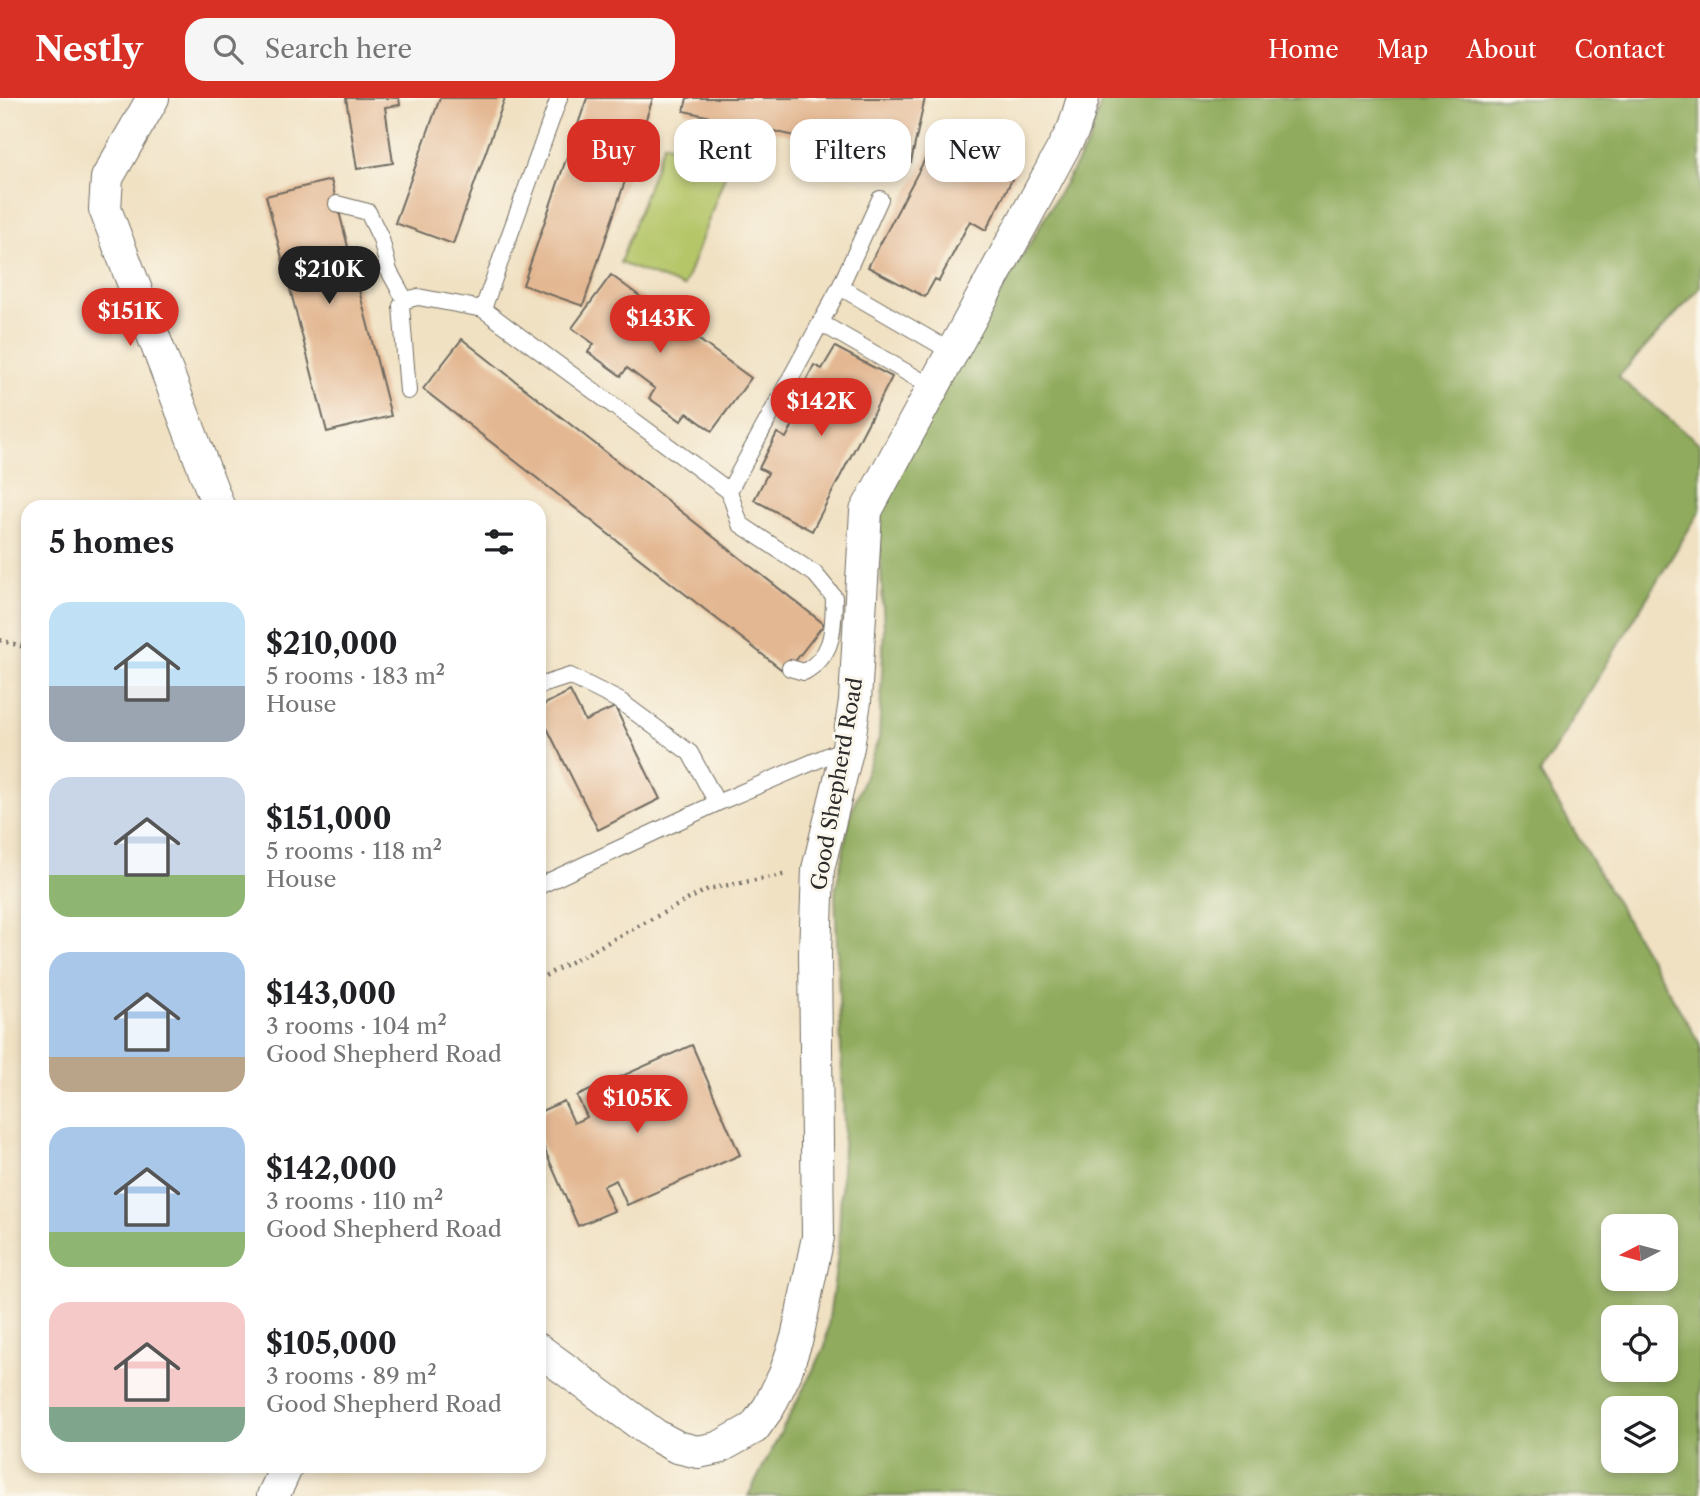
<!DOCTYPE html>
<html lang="en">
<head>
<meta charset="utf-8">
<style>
  body { margin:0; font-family:"Libre Caslon Text",serif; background:#f6f6f6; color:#202124; height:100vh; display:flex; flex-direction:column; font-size:26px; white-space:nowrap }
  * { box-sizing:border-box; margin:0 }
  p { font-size:23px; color:#757577 }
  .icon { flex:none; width:38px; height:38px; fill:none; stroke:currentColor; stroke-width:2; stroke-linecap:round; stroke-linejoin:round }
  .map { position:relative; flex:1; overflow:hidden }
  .details { position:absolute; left:21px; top:402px; width:525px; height:973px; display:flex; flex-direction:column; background:#fff; border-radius:21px; box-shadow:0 4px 10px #0003 }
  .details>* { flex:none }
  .banner { position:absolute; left:567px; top:21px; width:665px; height:63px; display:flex; gap:14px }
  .needle { width:46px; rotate:264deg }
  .fabs { position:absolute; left:1601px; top:1116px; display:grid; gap:14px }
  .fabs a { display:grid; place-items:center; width:77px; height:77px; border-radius:14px; background:#fff; box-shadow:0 4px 10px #0003; font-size:35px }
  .price { position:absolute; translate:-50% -60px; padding:0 16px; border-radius:24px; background:#d93025; color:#fff; font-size:23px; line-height:46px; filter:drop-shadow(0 2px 4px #0008) }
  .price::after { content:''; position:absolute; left:50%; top:42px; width:21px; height:16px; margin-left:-10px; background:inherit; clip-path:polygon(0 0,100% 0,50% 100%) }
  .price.current { background:#222; color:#fff }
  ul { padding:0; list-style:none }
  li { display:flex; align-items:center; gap:21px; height:175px; padding:0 28px }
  li span { display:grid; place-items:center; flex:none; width:196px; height:140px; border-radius:21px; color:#555 }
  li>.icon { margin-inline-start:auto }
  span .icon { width:84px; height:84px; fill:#fffc; stroke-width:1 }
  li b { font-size:30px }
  h2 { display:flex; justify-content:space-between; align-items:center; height:84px; padding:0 28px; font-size:30px }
  .tag { padding:0 24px; border-radius:21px; background:#fff; box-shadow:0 4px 10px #0003; font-size:24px; line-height:63px }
  .tag.current { background:#d93025; color:#fff }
  header { display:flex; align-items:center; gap:42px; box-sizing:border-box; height:98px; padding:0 35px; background:#d93025; color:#fff }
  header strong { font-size:33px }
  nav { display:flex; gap:38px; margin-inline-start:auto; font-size:24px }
  .search { width:490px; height:63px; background:#f6f6f6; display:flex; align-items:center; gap:18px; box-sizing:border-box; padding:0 24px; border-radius:21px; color:#757577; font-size:26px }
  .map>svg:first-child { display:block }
</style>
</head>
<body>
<header>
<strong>Nestly</strong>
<div class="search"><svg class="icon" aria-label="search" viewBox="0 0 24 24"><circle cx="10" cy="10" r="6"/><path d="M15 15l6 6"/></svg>Search here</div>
<nav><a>Home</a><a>Map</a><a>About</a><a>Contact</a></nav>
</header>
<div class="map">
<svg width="1700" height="1398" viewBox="0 0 1700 1398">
  <rect width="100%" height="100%" fill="#fbf7ec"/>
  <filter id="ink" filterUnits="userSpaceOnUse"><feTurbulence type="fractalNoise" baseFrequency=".0143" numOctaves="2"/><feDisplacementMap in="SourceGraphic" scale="14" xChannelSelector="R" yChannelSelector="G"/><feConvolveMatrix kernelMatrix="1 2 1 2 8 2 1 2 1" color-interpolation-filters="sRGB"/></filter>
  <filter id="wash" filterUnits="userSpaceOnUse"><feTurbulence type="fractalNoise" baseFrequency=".00686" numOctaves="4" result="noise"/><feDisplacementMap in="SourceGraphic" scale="28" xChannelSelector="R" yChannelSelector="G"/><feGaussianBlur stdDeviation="1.57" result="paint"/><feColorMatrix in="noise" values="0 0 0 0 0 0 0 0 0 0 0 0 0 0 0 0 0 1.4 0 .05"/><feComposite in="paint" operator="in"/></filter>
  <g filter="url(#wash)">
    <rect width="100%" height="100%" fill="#f0e1c3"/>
    <path fill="#b5c669" stroke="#70784a" stroke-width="2" d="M664,45L728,69L684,189L620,165Z"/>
    <path fill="#90ab5d" stroke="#5e6b44" stroke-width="2" fill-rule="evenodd" d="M1102,0H1700V190L1618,279L1700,346V413L1540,675L1700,946V1398H748L825,1249L838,1157L844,1027L835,795L851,714L879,640L884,531L879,431L884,395L1090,42ZM1614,1129H1666V1181H1614ZM1614,1220H1666V1272H1614ZM1614,1311H1666V1363H1614Z"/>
    <g id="blocks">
      <path fill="#e3b792" d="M346,0H399L400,7L385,9L393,65L357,71Z
        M440,0H505L453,146L395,125Z
        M587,0H653L583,208L523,187Z
        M687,0H925L911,64L684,13Z
        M943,27L1019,68L986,132L970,123L939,183L935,181L925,199L868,169Z
        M331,82L391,318L327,334L266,98Z
        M611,177L751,280L712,333L687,315L681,323L649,300L655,291L627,270L621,278L588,254L594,246L572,230Z
        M462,241L824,526L786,575L423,291Z
        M835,249L892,279L812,433L754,402L768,375L759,370L777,335L786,340L803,308L795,304L814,267L822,271Z
        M570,593L585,623L615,609L660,701L598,732L539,614V609Z
        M692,947L740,1057L627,1107L616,1082L603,1088L614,1113L578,1128L539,1039V1014L564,1003L574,1025L587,1019L577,998Z"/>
    </g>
  </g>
  <g filter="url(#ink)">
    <use href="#blocks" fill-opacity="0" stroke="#706b60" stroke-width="2"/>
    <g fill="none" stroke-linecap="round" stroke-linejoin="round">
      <defs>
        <path id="service" d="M337,106L368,114L381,141L389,173L405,202
          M840,189L952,254
          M405,202L418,199L483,211L729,393L740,426L815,476L834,499C833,530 835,557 804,574L790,570
          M405,202L401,208L408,293
          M483,211L559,0
          M821,225L932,289
          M729,393L840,189L880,101
          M539,588L570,578L620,603L690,655L717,705
          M539,788L717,705L848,649"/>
        <path id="minor" d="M153,0L107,80L105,111L219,410
          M539,1252L655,1337L677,1349L698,1354L718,1350L754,1330L769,1309L785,1276L797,1240L818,1139L815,855L818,771L848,649L855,603L866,413L1074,30L1083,0
          M273,1398L287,1368"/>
      </defs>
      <use href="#service" stroke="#706b60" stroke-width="18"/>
      <use href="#minor" stroke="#706b60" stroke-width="34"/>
      <path stroke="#706b60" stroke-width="4.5" stroke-dasharray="2 5" stroke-linecap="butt" d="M0,542L28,550
        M539,881L708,791L787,776"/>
      <use href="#service" stroke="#fff" stroke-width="16"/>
      <use href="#minor" stroke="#fff" stroke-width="32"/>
    </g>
  </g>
  <g text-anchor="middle" stroke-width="6" stroke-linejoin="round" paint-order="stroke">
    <g font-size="21" fill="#2b2b2b" stroke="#fbf7ec">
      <text transform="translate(837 686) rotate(-80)" y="7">Good Shepherd Road</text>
    </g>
  </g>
</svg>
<div class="fabs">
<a><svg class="needle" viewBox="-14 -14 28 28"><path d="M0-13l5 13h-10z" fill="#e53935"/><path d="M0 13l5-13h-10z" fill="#757577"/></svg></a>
<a><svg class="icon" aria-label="locate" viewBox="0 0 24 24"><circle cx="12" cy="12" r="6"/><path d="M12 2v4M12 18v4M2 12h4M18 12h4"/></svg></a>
<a><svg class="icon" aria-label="layers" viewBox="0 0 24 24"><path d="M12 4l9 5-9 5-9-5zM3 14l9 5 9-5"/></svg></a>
</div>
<b class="price current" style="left:329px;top:208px">$210K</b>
<b class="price" style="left:130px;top:250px">$151K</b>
<b class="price" style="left:660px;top:257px">$143K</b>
<b class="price" style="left:821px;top:340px">$142K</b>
<b class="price" style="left:637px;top:1037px">$105K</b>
<div class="banner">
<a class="tag current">Buy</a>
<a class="tag">Rent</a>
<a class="tag">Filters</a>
<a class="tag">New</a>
</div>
<section class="details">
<h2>5 homes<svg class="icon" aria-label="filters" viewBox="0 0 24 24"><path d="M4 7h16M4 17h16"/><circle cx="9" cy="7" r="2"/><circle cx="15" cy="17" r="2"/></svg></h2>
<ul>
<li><span style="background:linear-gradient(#bfe0f5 60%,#9aa5b1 0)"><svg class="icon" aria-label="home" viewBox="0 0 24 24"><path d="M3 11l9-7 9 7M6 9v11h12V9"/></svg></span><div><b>$210,000</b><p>5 rooms · 183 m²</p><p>House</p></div></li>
<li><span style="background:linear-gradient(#c9d6e8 70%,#8fb573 0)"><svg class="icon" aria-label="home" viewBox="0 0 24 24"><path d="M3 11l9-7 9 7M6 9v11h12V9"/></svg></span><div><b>$151,000</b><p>5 rooms · 118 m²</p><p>House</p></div></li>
<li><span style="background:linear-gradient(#a9c7e8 75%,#b9a48a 0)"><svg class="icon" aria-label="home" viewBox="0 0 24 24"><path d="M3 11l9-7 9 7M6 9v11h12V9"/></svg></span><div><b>$143,000</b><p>3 rooms · 104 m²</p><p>Good Shepherd Road</p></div></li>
<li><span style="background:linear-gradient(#a9c7e8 75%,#8fb573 0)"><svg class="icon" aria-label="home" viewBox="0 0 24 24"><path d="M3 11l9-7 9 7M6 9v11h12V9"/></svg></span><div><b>$142,000</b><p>3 rooms · 110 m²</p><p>Good Shepherd Road</p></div></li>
<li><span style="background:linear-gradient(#f6c9c9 75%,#7fa58c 0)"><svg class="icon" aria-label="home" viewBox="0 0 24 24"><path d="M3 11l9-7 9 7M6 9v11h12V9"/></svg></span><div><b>$105,000</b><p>3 rooms · 89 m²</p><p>Good Shepherd Road</p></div></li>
</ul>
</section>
</div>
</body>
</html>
